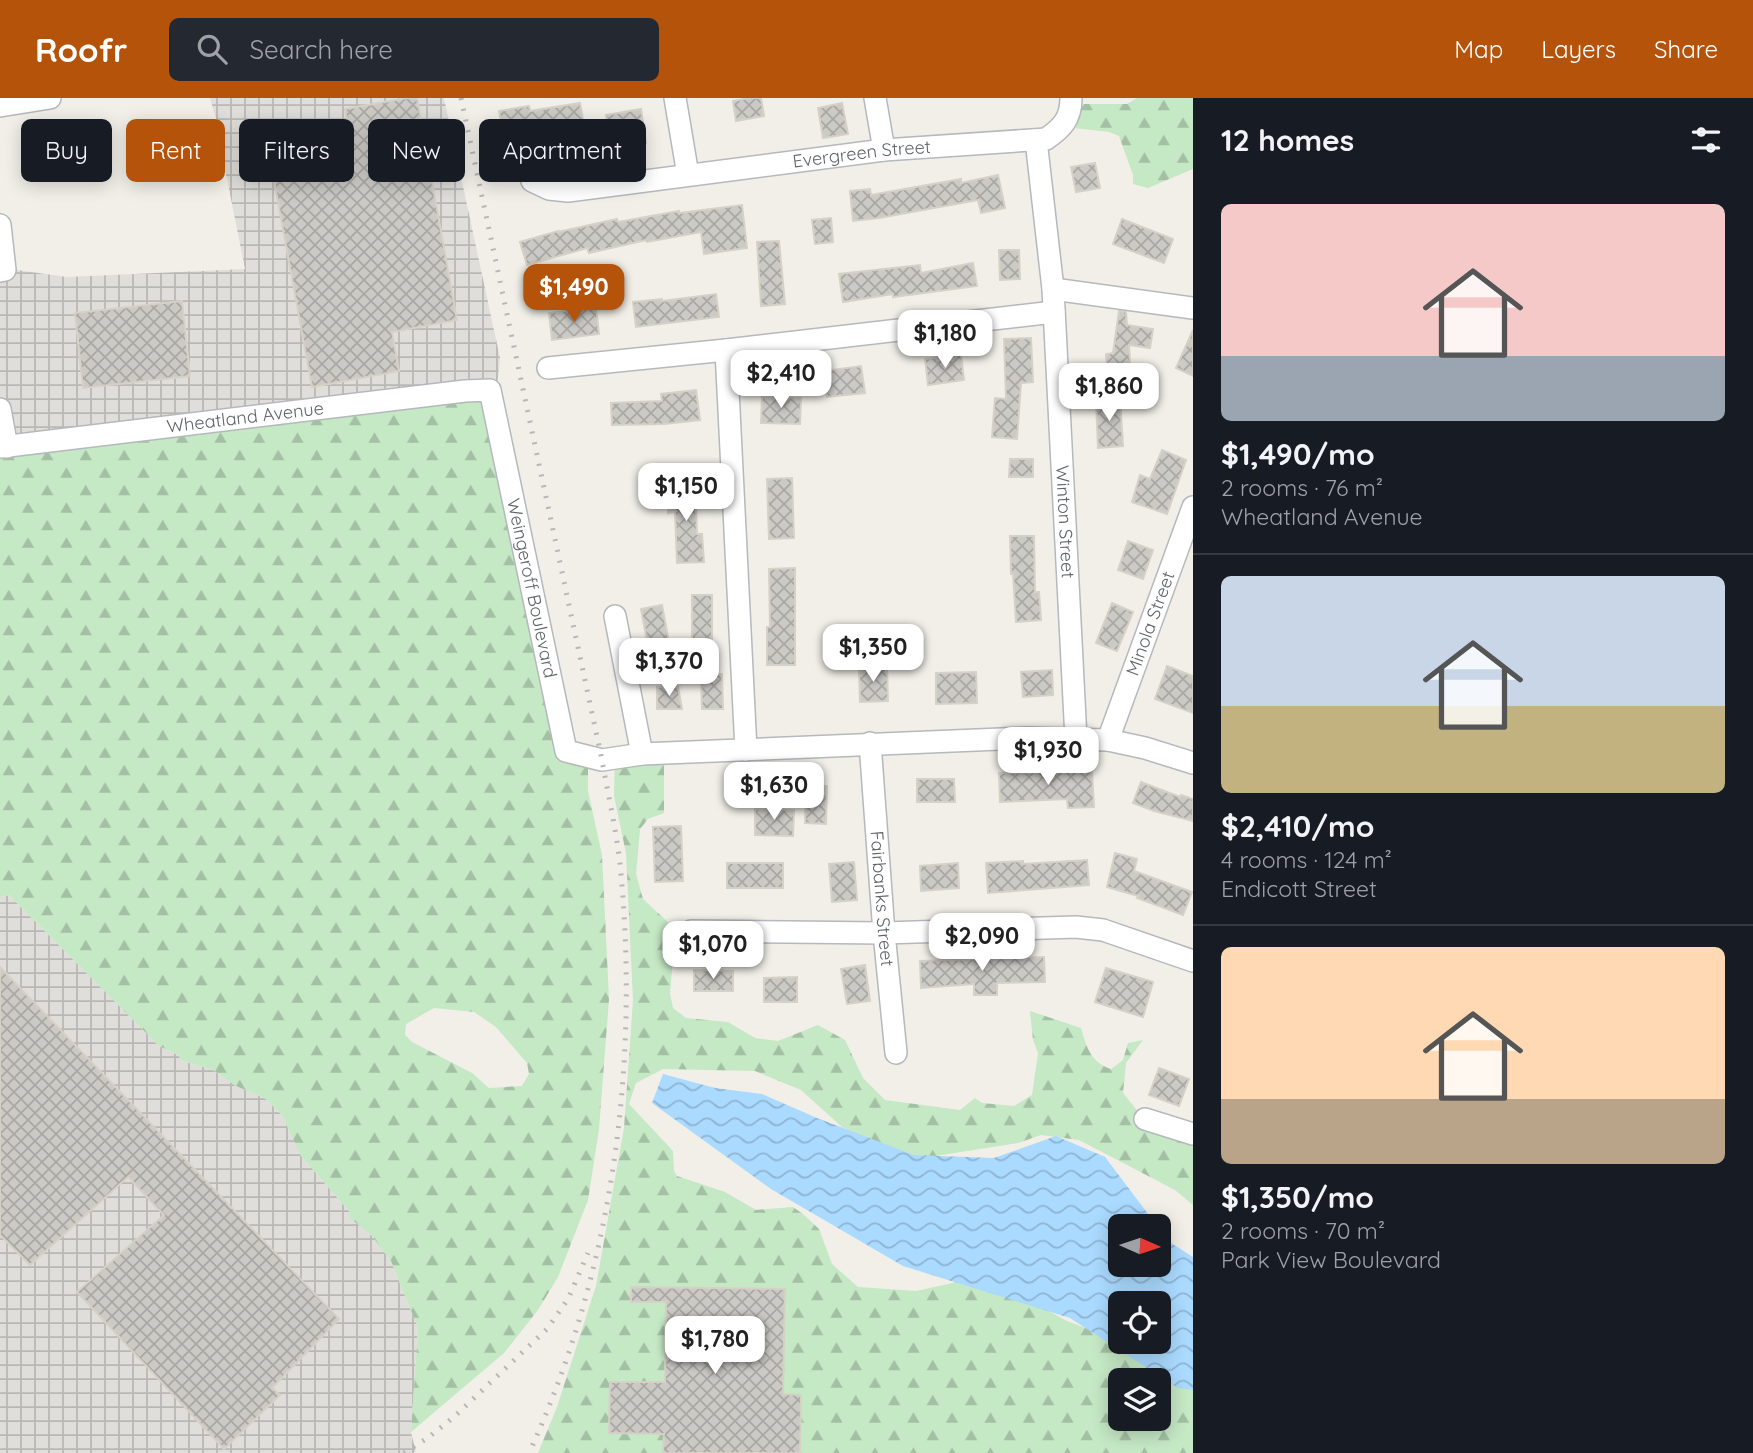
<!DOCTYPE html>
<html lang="en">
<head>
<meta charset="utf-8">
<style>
  body { margin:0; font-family:Quicksand,sans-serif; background:#242831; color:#f1f3f6; height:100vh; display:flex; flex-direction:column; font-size:26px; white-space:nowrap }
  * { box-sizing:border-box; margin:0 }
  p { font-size:23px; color:#9ea1a6 }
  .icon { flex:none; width:38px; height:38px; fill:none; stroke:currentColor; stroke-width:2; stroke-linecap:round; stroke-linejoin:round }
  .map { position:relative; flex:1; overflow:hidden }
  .sheet { display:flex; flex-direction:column; background:#171b24; width:560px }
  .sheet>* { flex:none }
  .banner { position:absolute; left:21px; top:21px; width:665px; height:63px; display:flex; gap:14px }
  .needle { width:46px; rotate:93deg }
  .tools { position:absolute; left:1108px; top:1116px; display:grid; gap:14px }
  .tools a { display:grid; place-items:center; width:63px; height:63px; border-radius:10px; background:#171b24; box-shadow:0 4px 18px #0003; font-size:35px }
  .price { position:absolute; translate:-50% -60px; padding:0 16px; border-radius:14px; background:#fff; color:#222; font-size:23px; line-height:46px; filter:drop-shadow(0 2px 4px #0008) }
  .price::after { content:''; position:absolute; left:50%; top:42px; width:21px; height:16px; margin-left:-10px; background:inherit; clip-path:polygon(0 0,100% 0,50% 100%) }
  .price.current { background:#b45309; color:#fff }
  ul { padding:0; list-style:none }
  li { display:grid; align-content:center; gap:14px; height:371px; padding:0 28px }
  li+li { border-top:2px solid #363941 }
  li span { display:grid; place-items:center; height:217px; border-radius:10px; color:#555 }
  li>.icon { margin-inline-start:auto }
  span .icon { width:126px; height:126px; fill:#fffc; stroke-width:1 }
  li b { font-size:30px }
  h2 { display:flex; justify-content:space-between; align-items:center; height:84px; padding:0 28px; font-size:30px }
  .chip { padding:0 24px; border-radius:10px; background:#171b24; box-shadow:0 4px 18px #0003; font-size:24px; line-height:63px }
  .chip.current { background:#b45309; color:#fff }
  header { display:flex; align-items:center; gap:42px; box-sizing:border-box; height:98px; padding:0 35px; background:#b45309; color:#fff }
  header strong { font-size:33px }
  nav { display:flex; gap:38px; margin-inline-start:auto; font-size:24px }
  .search { width:490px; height:63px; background:#242831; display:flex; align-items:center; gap:18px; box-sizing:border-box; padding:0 24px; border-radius:10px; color:#9ea1a6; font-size:26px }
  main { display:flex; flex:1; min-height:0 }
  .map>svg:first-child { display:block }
</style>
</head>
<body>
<header>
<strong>Roofr</strong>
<div class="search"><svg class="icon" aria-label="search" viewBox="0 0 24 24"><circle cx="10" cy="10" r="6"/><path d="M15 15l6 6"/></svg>Search here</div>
<nav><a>Map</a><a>Layers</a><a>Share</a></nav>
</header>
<main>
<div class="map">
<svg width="1193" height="1355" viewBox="0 0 1193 1355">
  <defs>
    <pattern id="industrial-grid" width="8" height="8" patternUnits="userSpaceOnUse" patternTransform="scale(1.75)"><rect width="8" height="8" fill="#e0deda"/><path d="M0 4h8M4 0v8" fill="none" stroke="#b9b8b5"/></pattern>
    <pattern id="forest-firs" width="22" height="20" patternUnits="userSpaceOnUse" patternTransform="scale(1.75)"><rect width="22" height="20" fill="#c5e8c5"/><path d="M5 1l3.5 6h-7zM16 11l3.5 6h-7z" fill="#a3c0a4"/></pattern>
    <pattern id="water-waves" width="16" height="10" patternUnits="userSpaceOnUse" patternTransform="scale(1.75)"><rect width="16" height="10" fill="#aadaff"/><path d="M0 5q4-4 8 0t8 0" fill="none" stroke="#8eb4d2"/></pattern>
    <pattern id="building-cross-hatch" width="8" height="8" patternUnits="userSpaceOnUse" patternTransform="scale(1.75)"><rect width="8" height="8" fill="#cccac5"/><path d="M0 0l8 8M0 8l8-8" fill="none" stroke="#a9a8a4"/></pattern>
  </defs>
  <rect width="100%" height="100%" fill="#f1efe8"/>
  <path fill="url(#industrial-grid)" d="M210,0H444L500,260L496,299L0,351V174L10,171L67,179L245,171L220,46L219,31Z
    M9,797L159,948L178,957L183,963L213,972L236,988L266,1001L282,1017L301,1058L349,1113L350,1120L372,1138L391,1163L418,1230L411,1334L416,1355H0V799Z"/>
  <path fill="url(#forest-firs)" fill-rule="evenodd" d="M1137,0H1193V71L1148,90L1133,86V77L1119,38L1109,34L1057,28L1065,6H1127Z
    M482,298L555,643L588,656V693L602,757L609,901L599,1031L588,1102L558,1179L538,1212L504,1255L411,1334L418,1230L391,1163L372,1138L350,1120L349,1113L301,1058L282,1017L266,1001L236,988L213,972L183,963L178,957L159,948L9,797L0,799V351ZM434,910L474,914L496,929L527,965L529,976L522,988L489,990L472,975L412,944L405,937L406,926Z
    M615,656H664V715L648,721L640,731L636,776L643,801L684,839L674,849L670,895L673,910L686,920L728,924L755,940L778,943L818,927L845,942L863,980L885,1002L960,1012L975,1000L982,1005L1014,1008L1032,997L1038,955L1033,942L1030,913L1081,930C1086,948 1091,965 1111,971L1123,962L1128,945L1143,942L1126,965L1123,995L1140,1016L1193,1041V1107L1175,1092L1079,1042L1041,1037L1018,1045L929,1059L890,1054L842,1029L801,992L755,973L663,971L636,985L629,1006L673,1053L674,1073L677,1078L725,1094L756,1112L793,1109L803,1116L819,1131L832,1166L858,1189L916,1193L971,1181L993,1183L1067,1223L1120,1243L1193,1279V1355H800L801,1297L783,1296L785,1191L631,1204H666L665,1284H610L609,1335L664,1336L663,1355H538L557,1309L596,1188L624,1030L633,902L626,755L614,698ZM1120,1283H1158V1321H1120Z"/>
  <path fill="url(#water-waves)" fill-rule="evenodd" d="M663,976L715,990L762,996L817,1020L914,1057L994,1060L1056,1038L1105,1059L1158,1129H1120V1167H1158V1129L1171,1145L1193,1159V1292L1178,1290L1070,1220L903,1168L771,1091L652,1005ZM1120,1206H1158V1244H1120Z"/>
  <path fill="url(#building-cross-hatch)" stroke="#d6d1c6" stroke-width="2" d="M407,0H417L457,222L392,234L399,273L312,289L273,77L354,62L345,11Z
    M749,0H761L764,18L736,23L733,3Z
    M580,5L584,27L503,38L499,13L529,8L530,13Z
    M842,5L848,36L823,40L818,10Z
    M641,11L646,45L612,51L606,17Z
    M1095,65L1100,90L1076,94L1071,69Z
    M998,77L1005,110L981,115L978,102L879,120L853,123L850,93L870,91L871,97L961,81V85Z
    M742,107L747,150L704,156L701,134L647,144L646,142L589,155L587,150L527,167L520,144L558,133V134L617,121L618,124L679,113V115Z
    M831,120L833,144L815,146L812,122Z
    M1122,121L1173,141L1164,165L1113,146Z
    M779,143L785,206L761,208L757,144Z
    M999,152H1019L1020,181L1000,182Z
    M973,165L977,188L893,199V196L843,204L839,176L920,167L921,175Z
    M716,196L719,219L636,229L633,204L662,201V203Z
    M182,203L190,278L83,290L75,215Z
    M596,209L599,236L552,242L549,215Z
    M1119,213L1126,214L1127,227L1153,231L1150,250L1129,247L1131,282L1108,284L1106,256L1113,255Z
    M1193,232V278L1176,270Z
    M1031,240L1033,284L1021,285L1017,341L992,339L995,300L1006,301L1004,241Z
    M961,256L964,282L928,287L925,261Z
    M861,268L865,295L827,299L824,273Z
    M696,292L700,322L664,326L612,327L611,305L662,303L661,296Z
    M762,299L801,300L800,326L761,325Z
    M1120,300L1123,348L1098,350L1096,301Z
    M1162,352L1186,362L1167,416L1132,404L1140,377L1150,381Z
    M1010,361H1033V379H1009Z
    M792,380L794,440L769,441L767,381Z
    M695,385L697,436H702L704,464L677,465L675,414L668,415L667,387Z
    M1010,438H1034L1035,494H1039L1041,522L1016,524L1013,476H1011Z
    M1128,443L1153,452L1143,481L1118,472Z
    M795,470V567H767V529H770L769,471Z
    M692,497H712V548H692Z
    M1112,505L1133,514L1117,553L1096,545Z
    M662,507L672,560L651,564L641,511Z
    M1167,568L1193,578V615L1155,601Z
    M887,569L888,603L860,604L859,570Z
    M1052,572L1053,597L1023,599L1021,574Z
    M976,574L977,605L936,606V575Z
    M722,576L723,611H702L701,577Z
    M657,589H678L682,611H657Z
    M1092,673L1094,709L1068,710L1067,701L1000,704L999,675Z
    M917,681H954L955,704H917Z
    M1141,684L1180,699L1181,697L1193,701V723L1154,713L1133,705Z
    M806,687L827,688L826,726L805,725Z
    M755,711L794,712L793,738L755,737Z
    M681,728L683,783L655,784L653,729Z
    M1115,755L1137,761L1134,773L1192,794L1183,817L1137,800L1138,798L1107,789Z
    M1087,762L1089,787L988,795L986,765L1023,763V766Z
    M854,764L857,802L832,804L829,766Z
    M727,765H783V790H727Z
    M958,765L959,790L921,793L920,768Z
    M1044,859L1045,884L997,885V897H974V886L921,890L920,863Z
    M865,867L870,903L847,906L841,871Z
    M0,869L339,1221L272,1290L280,1297L224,1351L77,1194L164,1117L128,1079L30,1167L0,1137Z
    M1106,870L1153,884L1143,919L1095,904Z
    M694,872L733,873V893H694Z
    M797,879V904H764V880Z
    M1159,970L1189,981L1179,1008L1149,997Z
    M631,1189L785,1191L783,1296L801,1297L800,1355H663L664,1336L609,1335L610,1284H665L666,1204H631Z"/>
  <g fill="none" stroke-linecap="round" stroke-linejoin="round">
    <defs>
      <g id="minor">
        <path d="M675,0L688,77"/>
        <path d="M875,0L884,52"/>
        <path d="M0,8L50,0"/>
        <path id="s1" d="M1036,42L1053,191L1076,641"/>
        <path id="s2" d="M532,83L549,91L568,93L884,52L1046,41C1062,30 1071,21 1071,0"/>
        <path d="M0,127L5,172L0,173"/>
        <path d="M1053,191L1193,210"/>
        <path d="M726,252L746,652"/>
        <path d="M548,270L726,252L1054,214"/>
        <path d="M0,311L7,349"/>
        <path id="s3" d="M0,349L465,293L490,292L566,653L602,662L642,656L1026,640L1108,642L1145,650L1193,665"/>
        <path d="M615,518L642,656"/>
        <path id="s4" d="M1108,642L1193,409"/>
        <path id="s5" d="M870,645L884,835L896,955"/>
        <path d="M691,833L884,835L1076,829L1103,832L1193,863"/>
        <path d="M1145,1021L1193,1036"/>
      </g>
    </defs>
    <use href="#minor" stroke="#b5b8bc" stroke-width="24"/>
    <use href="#minor" stroke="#fff" stroke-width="21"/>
    <path stroke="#b6b7b8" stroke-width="5" stroke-dasharray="2 9" stroke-linecap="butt" d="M461,0L602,662C608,696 616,731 620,766C640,965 613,1173 529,1355
      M404,1355L429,1339L455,1318L547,1231L568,1201L588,1155"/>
  </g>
  <g text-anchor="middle" stroke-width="7" stroke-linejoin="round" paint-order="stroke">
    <g font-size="18" fill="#5f6368" stroke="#fff">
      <text dy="6" stroke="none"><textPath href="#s2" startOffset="334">Evergreen Street</textPath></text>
      <text dy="6" stroke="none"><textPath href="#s3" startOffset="247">Wheatland Avenue</textPath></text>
      <text dy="6" stroke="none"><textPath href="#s1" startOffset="383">Winton Street</textPath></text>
      <text dy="6" stroke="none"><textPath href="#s3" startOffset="696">Weingeroff Boulevard</textPath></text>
      <text dy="6" stroke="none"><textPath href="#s4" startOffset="124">Minola Street</textPath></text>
      <text dy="6" stroke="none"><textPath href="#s5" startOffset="156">Fairbanks Street</textPath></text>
    </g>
  </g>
</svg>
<div class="tools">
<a><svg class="needle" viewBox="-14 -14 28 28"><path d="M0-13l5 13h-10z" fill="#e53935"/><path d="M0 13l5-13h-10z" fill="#9ea1a6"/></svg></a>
<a><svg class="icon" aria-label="locate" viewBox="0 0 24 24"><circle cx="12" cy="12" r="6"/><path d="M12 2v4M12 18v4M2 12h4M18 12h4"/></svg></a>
<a><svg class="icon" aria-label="layers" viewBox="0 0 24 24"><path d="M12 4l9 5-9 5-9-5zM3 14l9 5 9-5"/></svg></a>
</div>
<b class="price current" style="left:574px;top:226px">$1,490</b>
<b class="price" style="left:945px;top:272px">$1,180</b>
<b class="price" style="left:781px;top:312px">$2,410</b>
<b class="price" style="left:1109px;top:325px">$1,860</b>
<b class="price" style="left:686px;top:425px">$1,150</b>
<b class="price" style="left:873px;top:586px">$1,350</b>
<b class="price" style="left:669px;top:600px">$1,370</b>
<b class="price" style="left:1048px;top:689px">$1,930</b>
<b class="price" style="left:774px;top:724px">$1,630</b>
<b class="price" style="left:982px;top:875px">$2,090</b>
<b class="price" style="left:713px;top:883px">$1,070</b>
<b class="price" style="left:715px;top:1278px">$1,780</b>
<div class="banner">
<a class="chip">Buy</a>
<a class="chip current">Rent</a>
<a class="chip">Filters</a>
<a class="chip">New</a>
<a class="chip">Apartment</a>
</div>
</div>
<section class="sheet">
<h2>12 homes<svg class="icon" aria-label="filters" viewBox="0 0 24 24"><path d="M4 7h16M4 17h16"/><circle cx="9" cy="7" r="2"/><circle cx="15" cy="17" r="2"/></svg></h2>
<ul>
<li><span style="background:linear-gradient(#f6c9c9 70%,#9aa5b1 0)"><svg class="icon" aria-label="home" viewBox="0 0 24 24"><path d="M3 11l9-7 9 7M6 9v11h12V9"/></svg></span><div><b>$1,490/mo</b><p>2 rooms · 76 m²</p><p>Wheatland Avenue</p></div></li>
<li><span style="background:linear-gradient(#c9d6e8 60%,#c2b280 0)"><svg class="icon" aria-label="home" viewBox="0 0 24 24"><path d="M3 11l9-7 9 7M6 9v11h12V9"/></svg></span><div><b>$2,410/mo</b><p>4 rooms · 124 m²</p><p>Endicott Street</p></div></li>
<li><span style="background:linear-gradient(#ffd9b3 70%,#b9a48a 0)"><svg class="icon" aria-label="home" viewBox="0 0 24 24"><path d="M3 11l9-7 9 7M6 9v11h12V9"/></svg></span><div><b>$1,350/mo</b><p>2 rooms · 70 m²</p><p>Park View Boulevard</p></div></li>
</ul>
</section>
</main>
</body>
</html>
